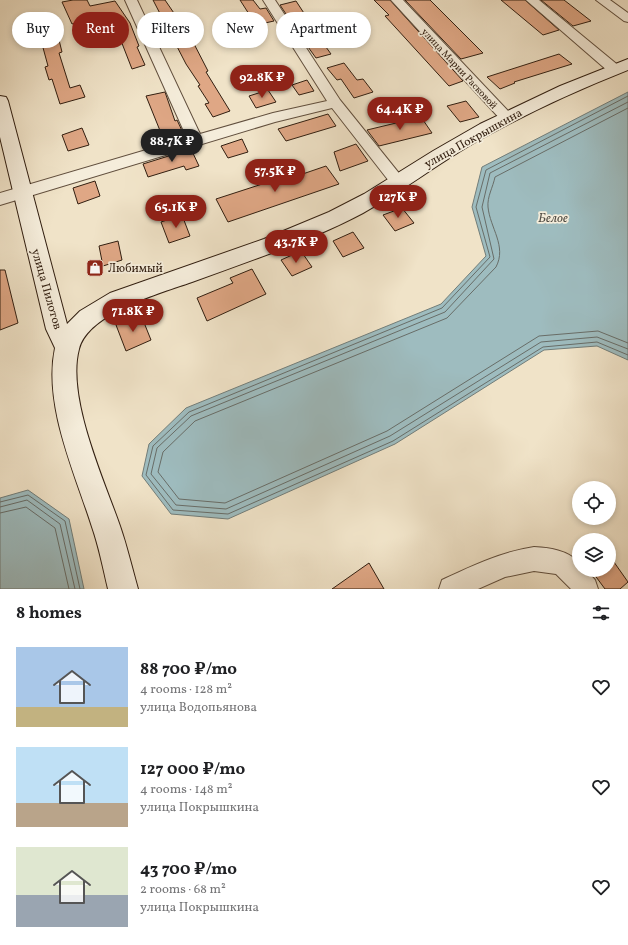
<!DOCTYPE html>
<html lang="en">
<head>
<meta charset="utf-8">
<style>
  body { margin:0; font-family:Vollkorn,serif; background:#f2f2f2; color:#202124; height:100vh; display:flex; flex-direction:column; font-size:15px; white-space:nowrap }
  * { box-sizing:border-box; margin:0 }
  p { font-size:13px; color:#757577 }
  .icon { flex:none; width:22px; height:22px; fill:none; stroke:currentColor; stroke-width:2; stroke-linecap:round; stroke-linejoin:round }
  .map { position:relative; height:589px; overflow:hidden }
  .sheet { display:flex; flex-direction:column; background:#fff; flex:1 }
  .sheet>* { flex:none }
  .top-card { position:absolute; left:12px; top:12px; width:400px; height:36px; display:flex; gap:8px }
  .tools { position:absolute; left:572px; top:481px; display:grid; gap:8px }
  .tools a { display:grid; place-items:center; width:44px; height:44px; border-radius:50%; background:#fff; box-shadow:0 2px 6px #0003; font-size:20px }
  .price { position:absolute; translate:-50% -34px; padding:0 9px; border-radius:14px; background:#8f2418; color:#fff; font-size:13px; line-height:26px; filter:drop-shadow(0 1px 2px #0008) }
  .price::after { content:''; position:absolute; left:50%; top:24px; width:12px; height:9px; margin-left:-6px; background:inherit; clip-path:polygon(0 0,100% 0,50% 100%) }
  .price.on { background:#222; color:#fff }
  ul { padding:0; list-style:none }
  li { display:flex; align-items:center; gap:12px; height:100px; padding:0 16px }
  li span { display:grid; place-items:center; flex:none; width:112px; height:80px; border-radius:0px; color:#555 }
  li>.icon { margin-inline-start:auto }
  span .icon { width:48px; height:48px; fill:#fffc; stroke-width:1 }
  li b { font-size:17px }
  h2 { display:flex; justify-content:space-between; align-items:center; height:48px; padding:0 16px; font-size:17px }
  .tag { padding:0 14px; border-radius:18px; background:#fff; box-shadow:0 2px 6px #0003; font-size:14px; line-height:36px }
  .tag.on { background:#8f2418; color:#fff }
  .map>svg:first-child { display:block }
</style>
</head>
<body>
<div class="map">
<svg width="628" height="589" viewBox="0 0 628 589">
  <rect width="100%" height="100%" fill="#f0e3c8"/>
  <filter id="stains"><feTurbulence type="fractalNoise" baseFrequency=".005" numOctaves="4"/><feColorMatrix values="0 0 0 0 .2 0 0 0 0 .09 0 0 0 0 .02 0 0 0 .5 -.17"/></filter>
  <radialGradient id="worn" r=".72"><stop offset=".6" stop-color="#630" stop-opacity="0"/><stop offset="1" stop-color="#630" stop-opacity=".3"/></radialGradient>
  <path fill="#9ebcbf" stroke="#727d79" d="M628,92V360L597,346L544,350L395,444L228,519L171,514L142,476L149,444L186,408L441,304L486,256L472,207L482,167Z
    M28,490L69,519L84,589H0V498Z"/>
  <g fill="none" stroke-linecap="round" stroke-linejoin="round">
    <path stroke="#686d68" stroke-width="1" d="M628,96L486,170L476,207L490,257L442,308L189,412L153,446L146,475L173,510L228,514L393,441L543,347L597,342L628,355
      M628,102L490,173L482,207L494,259L445,312L191,416L157,448L151,474L176,505L226,509L390,436L541,342L597,337L628,349
      M628,108L495,177C493,187 487,197 488,207C490,228 507,246 496,267L447,318L195,421L163,452L158,472L179,499L225,503L387,431L539,336L598,331L628,343
      M0,502L28,495L65,521L80,589
      M0,507L27,500L60,524L75,589
      M0,513L26,507L55,528L69,589"/>
  </g>
  <path fill="#dfa785" stroke="#311e10" d="M73,0H87L90,6L115,1L130,23L139,46L137,47L145,65L132,69L116,28L108,15L72,24L62,2Z
    M153,0H165L191,38L208,71L206,72L230,111L213,117L205,104L209,103L198,86L200,85L186,64Z
    M240,0H253L260,9L266,8L274,21L256,25Z
    M374,0H390L463,81L449,86L385,16L389,15Z
    M405,0H430L483,53L461,59Z
    M501,0H525L559,30L543,35Z
    M541,0H564L591,21L573,26Z
    M296,1L319,36H318L331,54L316,58L303,40L306,39L292,17H288L280,5Z
    M59,40L62,52L59,53L70,88L80,85L85,97L60,104L52,79L49,80L45,67L48,66L42,44Z
    M559,54L572,64L514,82L515,83L500,89L487,77Z
    M344,63L357,80L363,79L373,92L354,98L341,79L337,80L327,68Z
    M307,80L314,91L299,95L292,85Z
    M268,90L276,102L256,108L249,96Z
    M165,92L175,121L177,120L185,137L165,143L146,96Z
    M466,101L479,117L460,122L447,106Z
    M328,114L336,126L286,141L278,129Z
    M421,117L432,133L379,146L367,130Z
    M82,128L89,145L68,151L62,135Z
    M242,139L248,152L228,158L221,146Z
    M356,144L368,161L340,171L334,152Z
    M191,149L199,166L186,170L184,166L148,177L143,164Z
    M326,166L339,184L228,222L216,199L287,176L288,179Z
    M95,181L100,196L78,204L73,188Z
    M402,208L414,223L395,231L383,215Z
    M182,215L190,236L169,243L161,222Z
    M353,232L364,248L343,257L333,241Z
    M118,241L122,260L103,266L99,246Z
    M301,251L312,267L292,276L281,260Z
    M252,269L266,294L207,321L197,298L233,283L230,278Z
    M0,270H5L18,323L0,330Z
    M141,315L151,340L126,351L116,325Z
    M609,555L628,582L620,589H605L591,570H609Z
    M369,563L384,589H332Z"/>
  <g fill="none" stroke-linecap="round" stroke-linejoin="round">
    <defs>
      <path id="street" d="M125,0H137L200,134L273,113L327,101L263,0H275L340,100L402,177L405,181L402,185L397,187L392,185L332,108L275,122L0,205V193L187,138Z
        M391,0H403L512,115L514,118L512,121H502Z
        M526,0H539L619,66L621,69L619,72H609Z
        M596,0H610L628,13V22L624,21Z
        M534,547C551,548 566,550 579,562V570H586L595,580L598,589H571L556,574L534,571L505,577L478,589H439L442,580C472,566 501,552 534,547Z"/>
      <path id="secondary" d="M628,59V70C575,91 523,115 474,143C436,165 401,192 363,213C329,231 294,245 258,258C236,266 214,274 192,282C161,293 88,313 79,349C66,397 104,480 120,526C127,546 132,568 138,589H108C103,568 99,547 92,527C75,473 43,405 55,348L46,329L0,137V96L6,97L8,101L67,324L80,311L110,293L264,239L329,212L364,194L433,151L480,124L560,86Z"/>
    </defs>
    <use href="#street" stroke="#614f3e" stroke-width="2"/>
    <use href="#secondary" stroke="#311e10" stroke-width="2"/>
    <use href="#street" fill="#f5eddb" fill-rule="evenodd"/>
    <use href="#secondary" fill="#f5eddb" fill-rule="evenodd"/>
  </g>
  <defs>
    <symbol id="shop-square" viewBox="-11 -11 22 22"><rect x="-9" y="-9" width="18" height="18" rx="4" fill="#8f2418" stroke="#f5eddb"/><path d="M-5-2.5h2.3a2.7 3.5 0 0 1 5.4 0H5L5.5 6h-11ZM-1.5-2.5h3a1.5 2.3 0 0 0-3 0Z" fill="#fff"/></symbol>
  </defs>
  <g fill-rule="evenodd">
    <use href="#shop-square" x="85" y="258" width="20" height="20"/>
  </g>
  <g text-anchor="middle" stroke-width="3.5" stroke-linejoin="round" paint-order="stroke">
    <g font-size="10" fill="#311e10" stroke="#f5eddb">
      <text transform="translate(460 68) rotate(47)" y="4">улица Марии Расковой</text>
    </g>
    <g font-size="12" fill="#311e10" stroke="#f5eddb">
      <text transform="translate(473 138) rotate(-29)" y="4">улица Покрышкина</text>
      <text transform="translate(47 289) rotate(74)" y="4">улица Пилотов</text>
    </g>
    <g font-size="12" fill="#311e10" stroke="#f5eddb" text-anchor="start">
      <text x="108" y="272">Любимый</text>
    </g>
    <g font-size="13" font-style="italic" fill="#524d45" stroke="#f5eddb">
      <text x="553" y="222">Белое</text>
    </g>
  </g>
  <rect width="100%" height="100%" filter="url(#stains)"/>
  <rect width="100%" height="100%" fill="url(#worn)"/>
</svg>
<div class="tools">
<a><svg class="icon" aria-label="locate" viewBox="0 0 24 24"><circle cx="12" cy="12" r="6"/><path d="M12 2v4M12 18v4M2 12h4M18 12h4"/></svg></a>
<a><svg class="icon" aria-label="layers" viewBox="0 0 24 24"><path d="M12 4l9 5-9 5-9-5zM3 14l9 5 9-5"/></svg></a>
</div>
<b class="price" style="left:262px;top:99px">92.8K ₽</b>
<b class="price" style="left:400px;top:131px">64.4K ₽</b>
<b class="price on" style="left:172px;top:163px">88.7K ₽</b>
<b class="price" style="left:275px;top:193px">57.5K ₽</b>
<b class="price" style="left:398px;top:219px">127K ₽</b>
<b class="price" style="left:176px;top:229px">65.1K ₽</b>
<b class="price" style="left:296px;top:264px">43.7K ₽</b>
<b class="price" style="left:133px;top:333px">71.8K ₽</b>
<div class="top-card">
<a class="tag">Buy</a>
<a class="tag on">Rent</a>
<a class="tag">Filters</a>
<a class="tag">New</a>
<a class="tag">Apartment</a>
</div>
</div>
<section class="sheet">
<h2>8 homes<svg class="icon" aria-label="filters" viewBox="0 0 24 24"><path d="M4 7h16M4 17h16"/><circle cx="9" cy="7" r="2"/><circle cx="15" cy="17" r="2"/></svg></h2>
<ul>
<li><span style="background:linear-gradient(#a9c7e8 75%,#c2b280 0)"><svg class="icon" aria-label="home" viewBox="0 0 24 24"><path d="M3 11l9-7 9 7M6 9v11h12V9"/></svg></span><div><b>88 700 ₽/mo</b><p>4 rooms · 128 m²</p><p>улица Водопьянова</p></div><svg class="icon" aria-label="heart" viewBox="0 0 24 24"><path d="M12 20l-8-8c-3-5 5-10 8-4 3-6 11-1 8 4z"/></svg></li>
<li><span style="background:linear-gradient(#bfe0f5 70%,#b9a48a 0)"><svg class="icon" aria-label="home" viewBox="0 0 24 24"><path d="M3 11l9-7 9 7M6 9v11h12V9"/></svg></span><div><b>127 000 ₽/mo</b><p>4 rooms · 148 m²</p><p>улица Покрышкина</p></div><svg class="icon" aria-label="heart" viewBox="0 0 24 24"><path d="M12 20l-8-8c-3-5 5-10 8-4 3-6 11-1 8 4z"/></svg></li>
<li><span style="background:linear-gradient(#dfe7d0 60%,#9aa5b1 0)"><svg class="icon" aria-label="home" viewBox="0 0 24 24"><path d="M3 11l9-7 9 7M6 9v11h12V9"/></svg></span><div><b>43 700 ₽/mo</b><p>2 rooms · 68 m²</p><p>улица Покрышкина</p></div><svg class="icon" aria-label="heart" viewBox="0 0 24 24"><path d="M12 20l-8-8c-3-5 5-10 8-4 3-6 11-1 8 4z"/></svg></li>
</ul>
</section>
</body>
</html>
